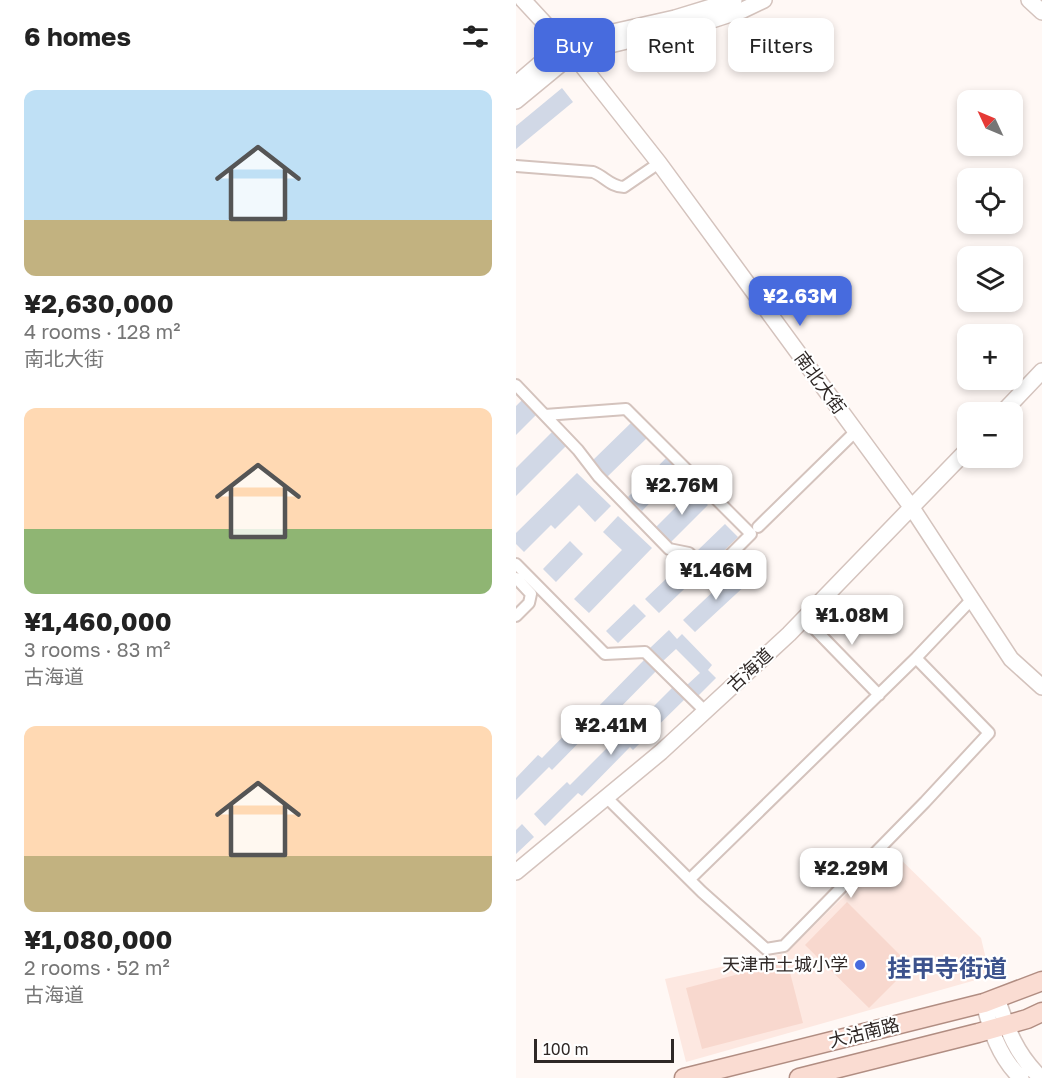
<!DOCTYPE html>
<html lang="en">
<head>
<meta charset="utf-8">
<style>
  body { margin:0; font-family:"Golos Text","Noto Sans SC",sans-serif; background:#f2f2f2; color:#222; height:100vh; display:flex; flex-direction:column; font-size:22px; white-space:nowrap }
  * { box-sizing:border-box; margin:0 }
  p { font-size:20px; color:#767676 }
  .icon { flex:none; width:33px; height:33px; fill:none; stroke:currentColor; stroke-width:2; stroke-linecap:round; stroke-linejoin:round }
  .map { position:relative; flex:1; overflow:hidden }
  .details { display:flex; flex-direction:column; background:#fff; width:516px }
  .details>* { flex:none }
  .banner { position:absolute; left:18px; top:18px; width:417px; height:54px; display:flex; gap:12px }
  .needle { width:39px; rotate:314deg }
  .tools { position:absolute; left:441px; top:90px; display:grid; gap:12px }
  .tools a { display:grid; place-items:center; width:66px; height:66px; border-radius:12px; background:#fff; box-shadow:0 3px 9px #0003; font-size:30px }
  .scale { position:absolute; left:18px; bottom:15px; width:140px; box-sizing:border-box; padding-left:6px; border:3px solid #2f2826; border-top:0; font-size:16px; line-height:21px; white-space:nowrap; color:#2f2826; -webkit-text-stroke:4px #fff; paint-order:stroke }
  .price { position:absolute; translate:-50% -51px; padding:0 14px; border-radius:12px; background:#fff; color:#222; font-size:20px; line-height:39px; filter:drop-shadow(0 2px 3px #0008) }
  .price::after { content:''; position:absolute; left:50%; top:36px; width:18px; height:14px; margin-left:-9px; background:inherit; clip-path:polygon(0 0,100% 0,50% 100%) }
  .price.on { background:#476bde; color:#fff }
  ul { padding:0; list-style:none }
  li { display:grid; align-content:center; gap:12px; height:318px; padding:0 24px }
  li span { display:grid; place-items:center; height:186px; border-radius:12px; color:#555 }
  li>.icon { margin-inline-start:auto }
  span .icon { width:108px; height:108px; fill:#fffc; stroke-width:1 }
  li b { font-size:26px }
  h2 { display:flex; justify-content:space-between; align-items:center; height:72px; padding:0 24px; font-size:26px }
  .pill { padding:0 21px; border-radius:12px; background:#fff; box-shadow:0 3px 9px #0003; font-size:21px; line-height:54px }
  .pill.on { background:#476bde; color:#fff }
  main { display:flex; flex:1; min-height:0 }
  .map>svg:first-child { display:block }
</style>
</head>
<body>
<main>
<section class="details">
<h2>6 homes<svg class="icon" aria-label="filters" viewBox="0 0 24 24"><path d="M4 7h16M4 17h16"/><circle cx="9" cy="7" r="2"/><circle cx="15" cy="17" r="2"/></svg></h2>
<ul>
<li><span style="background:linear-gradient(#bfe0f5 70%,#c2b280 0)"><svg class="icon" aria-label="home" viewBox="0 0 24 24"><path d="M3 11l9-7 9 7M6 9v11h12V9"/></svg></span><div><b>¥2,630,000</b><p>4 rooms · 128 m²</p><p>南北大街</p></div></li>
<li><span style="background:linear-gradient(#ffd9b3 65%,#8fb573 0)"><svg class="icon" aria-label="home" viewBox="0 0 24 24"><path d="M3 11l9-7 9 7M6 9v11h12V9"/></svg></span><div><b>¥1,460,000</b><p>3 rooms · 83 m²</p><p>古海道</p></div></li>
<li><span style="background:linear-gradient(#ffd9b3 70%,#c2b280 0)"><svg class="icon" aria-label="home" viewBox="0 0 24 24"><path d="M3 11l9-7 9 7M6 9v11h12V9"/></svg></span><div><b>¥1,080,000</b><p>2 rooms · 52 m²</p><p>古海道</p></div></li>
</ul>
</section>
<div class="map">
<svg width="526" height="1078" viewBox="0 0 526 1078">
  <rect width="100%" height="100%" fill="#fff8f5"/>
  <path fill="#fde8e1" d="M375,850L465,938L474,976L170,1062L149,979L270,953Z"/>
  <path fill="#f8d8ce" d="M331,902L395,966L353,1008L289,945Z
    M271,961L287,1023L186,1049L170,988Z"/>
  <path fill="#d1d8e6" d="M46,88L57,102L0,149V126Z
    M6,400L21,414L0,435V406Z
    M118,420L133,436L91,477L76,461Z
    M36,432L50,446L0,496V468Z
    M153,455L167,469L126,511L112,497Z
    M61,473L95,506L79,522L63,505L39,529L35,525L8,552L0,544V533Z
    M177,490L192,505L155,542L140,527Z
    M102,516L136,548L73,613L58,599L106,550L87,532Z
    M209,524L222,537L194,564L181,551Z
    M54,541L67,554L40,582L27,569Z
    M172,558L186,572L143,613L129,599Z
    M221,569L233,582L179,632L167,620Z
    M118,604L130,616L102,643L90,631Z
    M153,630L161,639L166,634L196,665L192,670L200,678L182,696L171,685L184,673L160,649L147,661L134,648Z
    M130,658L142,669L90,722L86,719L36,770L33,767L0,800V778L22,755L26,758L75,708L78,711Z
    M158,686L170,698L117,750L114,747L66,796L62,793L29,826L18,814L51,782L54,785L103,736L106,738Z
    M6,824L18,837L0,854V830Z"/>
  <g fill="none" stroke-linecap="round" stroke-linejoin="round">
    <defs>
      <path id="street" d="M0,166L77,172C88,176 95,187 108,187L143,163
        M0,385L62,450L82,476L153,549L173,553L195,574L235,534L110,409L29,415
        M242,527L340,431
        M0,564L89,654L129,652L189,711
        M0,578L15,594L13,603L0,616
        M288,618L363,695
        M90,797L186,892L250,949L268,946L409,802L473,733L400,658
        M174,879L400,658L456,599"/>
      <path id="secondary" d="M7,0L57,54L143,163L396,508L495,659L526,687
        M513,0L526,12
        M0,84L48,43L159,18L218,0
        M0,101L57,54L193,21L227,10L248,0
        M487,412L526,371
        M0,872L145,752L273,634L452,449
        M481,998C492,1031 500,1054 525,1078
        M468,1003C475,1031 483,1057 505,1078"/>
      <path id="primary" d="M168,1078L468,1003L526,981
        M283,1078L462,1033L511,1019L526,1012"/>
    </defs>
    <use href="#street" stroke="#d4c3bd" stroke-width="14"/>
    <use href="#secondary" stroke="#d4c3bd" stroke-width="18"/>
    <use href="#primary" stroke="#b18d82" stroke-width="21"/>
    <use href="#street" stroke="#fff" stroke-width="10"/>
    <use href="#secondary" stroke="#fff" stroke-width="15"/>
    <use href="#primary" stroke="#fadcd2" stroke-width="18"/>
  </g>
  <circle fill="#476bde" stroke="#fff" stroke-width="2" cx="344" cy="965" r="6"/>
  <g text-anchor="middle" stroke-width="4.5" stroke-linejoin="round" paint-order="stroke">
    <g font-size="18" fill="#2f2826" stroke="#fff">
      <text transform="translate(304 383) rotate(54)" y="6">南北大街</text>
      <text transform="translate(234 670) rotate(-43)" y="6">古海道</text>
      <text transform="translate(348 1033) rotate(-14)" y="6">大沽南路</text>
    </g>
    <g font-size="18" fill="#2f2826" stroke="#fff" text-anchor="end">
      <text x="332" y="971">天津市土城小学</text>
    </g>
    <g font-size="24" font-weight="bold" fill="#3c528c" stroke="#fff">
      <text x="431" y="977">挂甲寺街道</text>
    </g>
  </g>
</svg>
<div class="tools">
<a><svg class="needle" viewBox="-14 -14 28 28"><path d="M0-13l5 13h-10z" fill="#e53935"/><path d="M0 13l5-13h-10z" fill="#767676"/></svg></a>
<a><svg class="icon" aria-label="locate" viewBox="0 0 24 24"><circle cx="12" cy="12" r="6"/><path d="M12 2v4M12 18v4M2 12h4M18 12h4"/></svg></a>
<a><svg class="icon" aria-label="layers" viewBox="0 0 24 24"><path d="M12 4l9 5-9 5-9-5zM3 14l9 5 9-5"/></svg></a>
<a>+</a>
<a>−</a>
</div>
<div class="scale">100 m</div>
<b class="price on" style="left:284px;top:327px">¥2.63M</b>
<b class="price" style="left:166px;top:516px">¥2.76M</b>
<b class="price" style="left:200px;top:601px">¥1.46M</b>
<b class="price" style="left:336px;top:646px">¥1.08M</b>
<b class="price" style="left:95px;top:756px">¥2.41M</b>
<b class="price" style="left:335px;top:899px">¥2.29M</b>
<div class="banner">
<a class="pill on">Buy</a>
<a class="pill">Rent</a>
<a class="pill">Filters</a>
</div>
</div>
</main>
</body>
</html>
